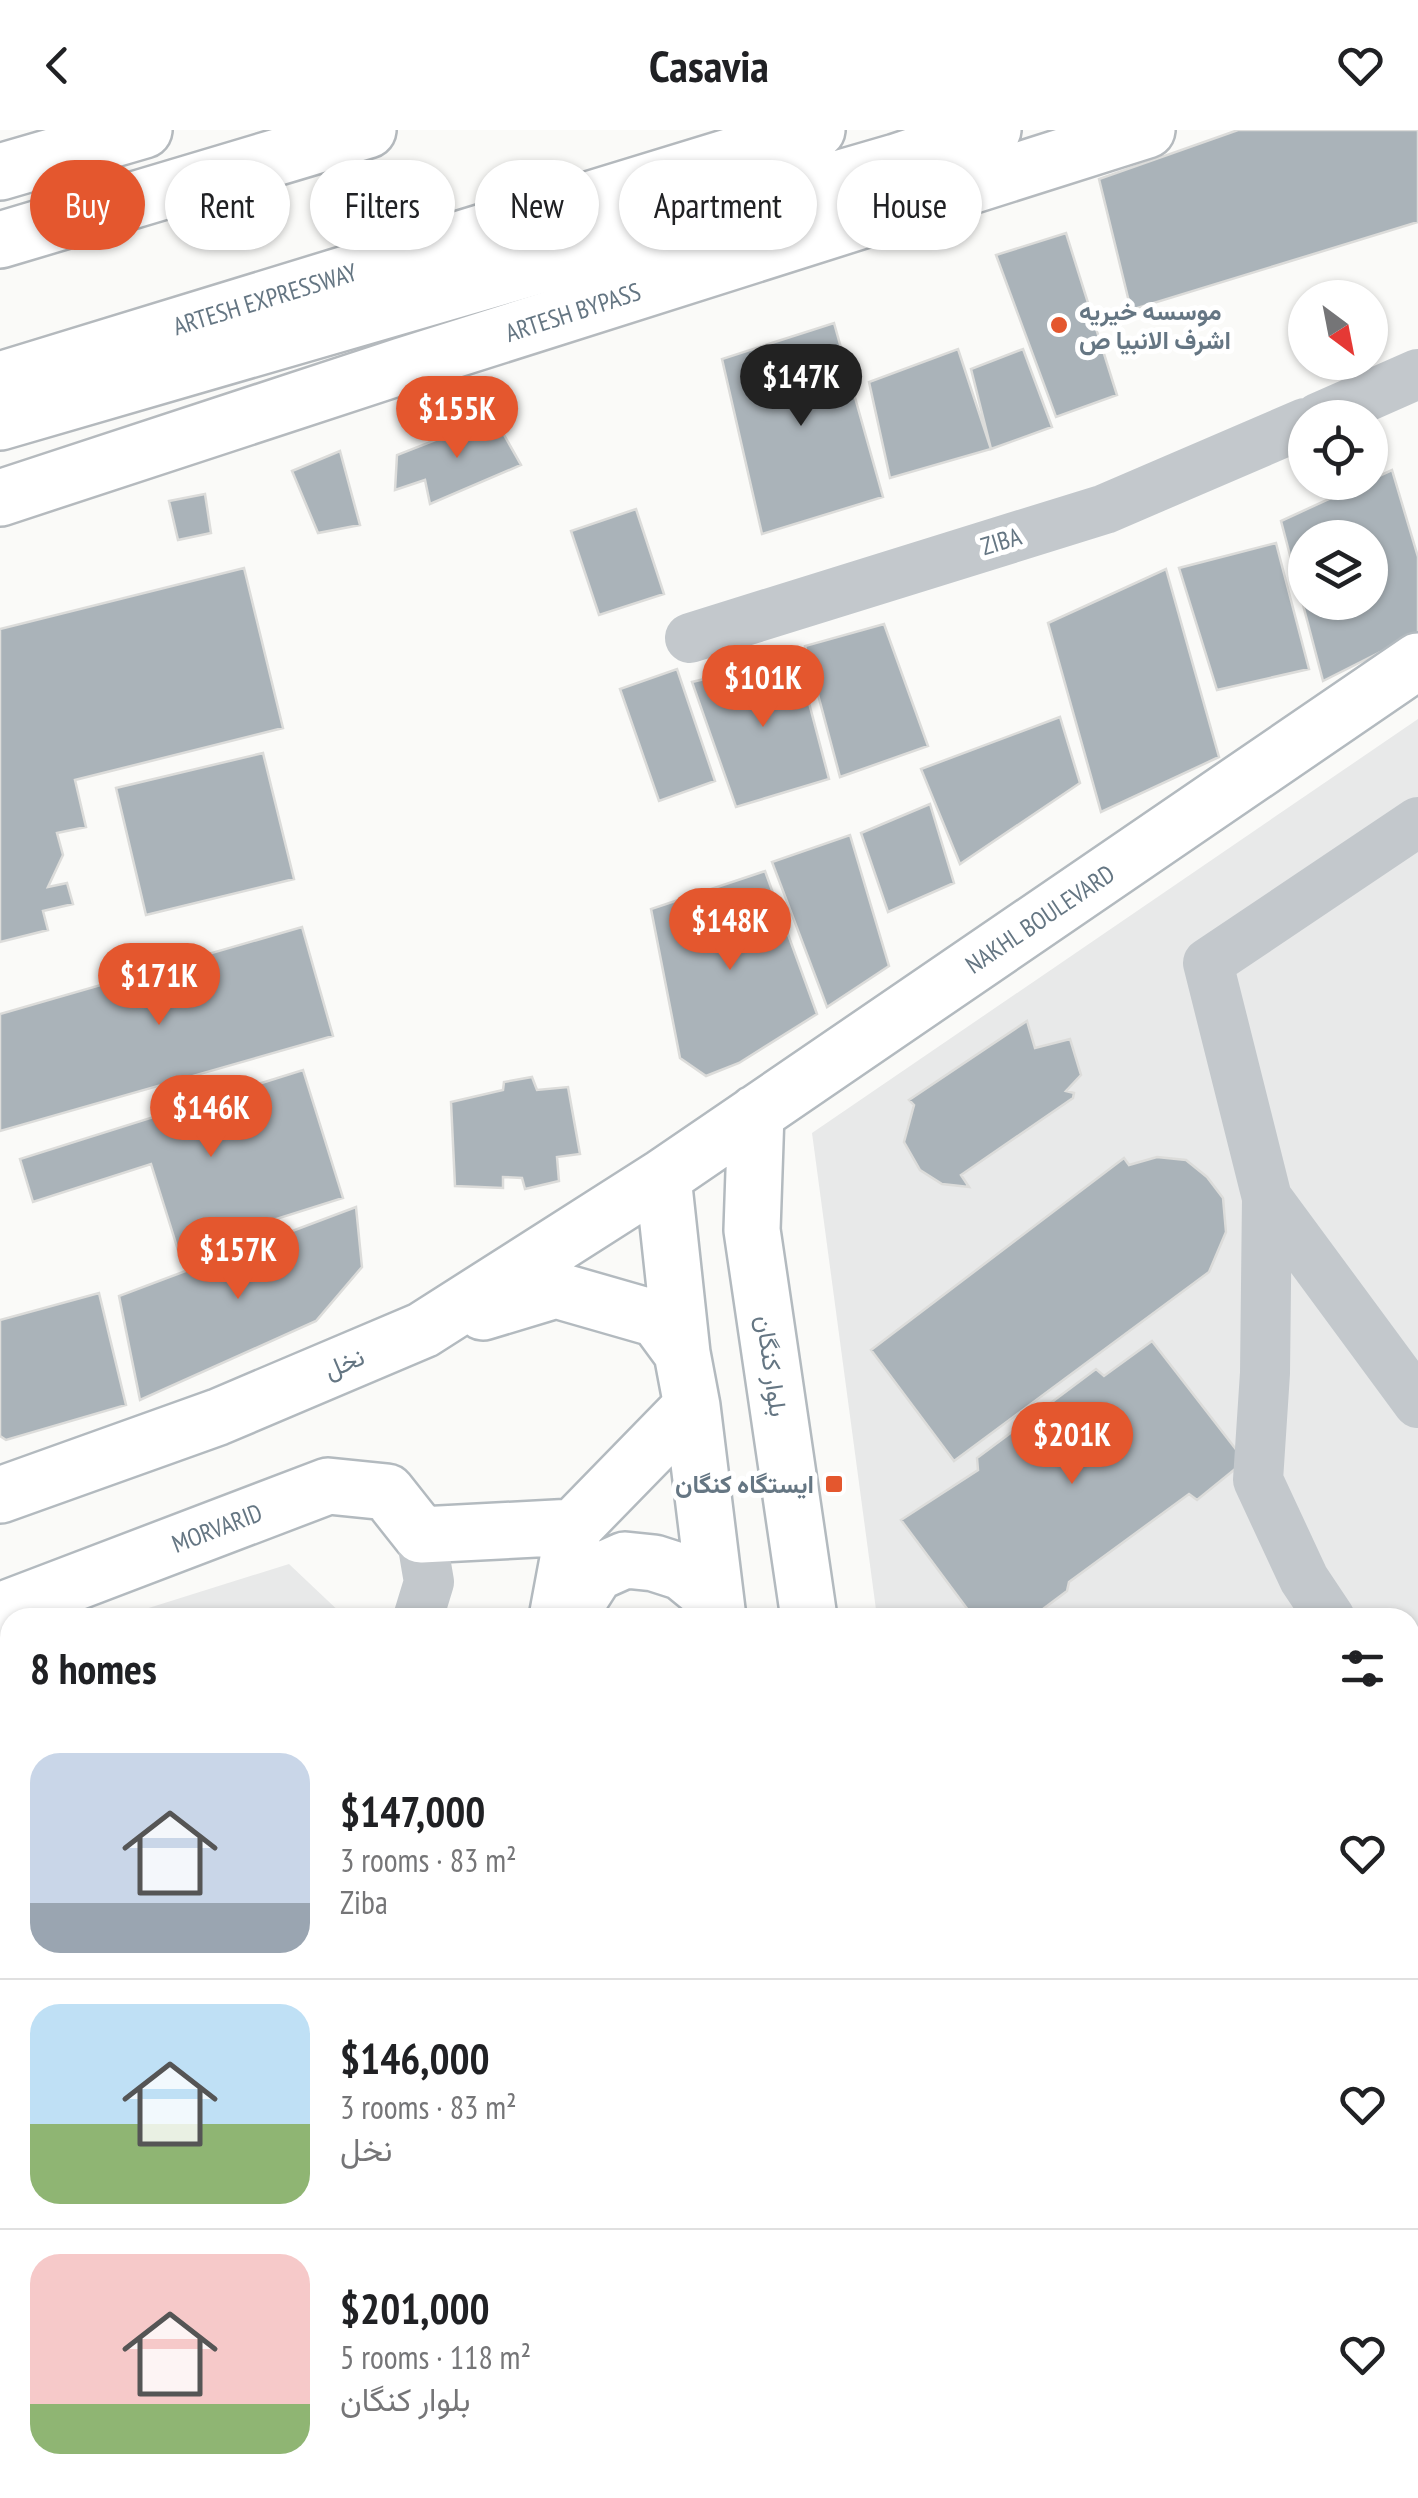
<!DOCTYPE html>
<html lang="en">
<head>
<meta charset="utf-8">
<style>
  body { margin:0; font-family:"PT Sans Narrow",Vazirmatn,sans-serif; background:#f2f2f2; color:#202124; height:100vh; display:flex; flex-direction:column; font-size:38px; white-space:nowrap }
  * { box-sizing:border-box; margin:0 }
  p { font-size:32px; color:#757577 }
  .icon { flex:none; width:55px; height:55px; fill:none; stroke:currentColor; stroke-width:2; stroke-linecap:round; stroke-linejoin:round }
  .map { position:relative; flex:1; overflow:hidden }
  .sheet { position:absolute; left:0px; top:1478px; width:1420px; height:892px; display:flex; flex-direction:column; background:#fff; border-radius:30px 30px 0 0; box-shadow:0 2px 8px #0004 }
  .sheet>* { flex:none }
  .banner { position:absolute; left:30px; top:30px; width:1360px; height:90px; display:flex; gap:20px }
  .needle { width:65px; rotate:148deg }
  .fabs { position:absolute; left:1288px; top:150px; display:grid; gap:20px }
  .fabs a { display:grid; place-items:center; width:100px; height:100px; border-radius:50%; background:#fff; box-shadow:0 2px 8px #0004; font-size:50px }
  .price { position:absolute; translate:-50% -85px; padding:0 22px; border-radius:35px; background:#e4572e; color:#fff; font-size:32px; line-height:65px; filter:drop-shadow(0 2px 5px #0008) }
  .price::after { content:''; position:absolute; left:50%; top:60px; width:30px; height:22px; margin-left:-15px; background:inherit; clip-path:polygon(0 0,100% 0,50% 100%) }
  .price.current { background:#222; color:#fff }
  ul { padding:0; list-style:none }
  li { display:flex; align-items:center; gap:30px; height:250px; padding:0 30px }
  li+li { border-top:2px solid #e0e0e0 }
  li span { display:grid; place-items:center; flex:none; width:280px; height:200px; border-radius:30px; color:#555 }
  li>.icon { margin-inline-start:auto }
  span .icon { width:120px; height:120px; fill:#fffc; stroke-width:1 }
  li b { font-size:42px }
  h2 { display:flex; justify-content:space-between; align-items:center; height:120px; padding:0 30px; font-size:42px }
  .chip { padding:0 35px; border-radius:45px; background:#fff; box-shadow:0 2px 8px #0004; font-size:35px; line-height:90px }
  .chip.current { background:#e4572e; color:#fff }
  header { display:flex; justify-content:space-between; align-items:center; height:130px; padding:0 30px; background:#fff; font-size:45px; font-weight:700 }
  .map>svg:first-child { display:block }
</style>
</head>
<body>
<header><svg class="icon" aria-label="back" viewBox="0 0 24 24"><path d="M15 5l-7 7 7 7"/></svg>Casavia<svg class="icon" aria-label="heart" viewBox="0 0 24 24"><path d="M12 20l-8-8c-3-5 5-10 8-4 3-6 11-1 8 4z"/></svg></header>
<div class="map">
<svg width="1418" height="2368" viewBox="0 0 1418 2368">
  <rect width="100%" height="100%" fill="#fafaf8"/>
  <path fill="#e8e9e9" d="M1418,589V2329L1410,2332V1488L877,1487L812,1003Z
    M289,1434L345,1487H120Z
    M10,1550V2360H115L113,2368H0V1570Z
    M993,2360H1339L1319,2368H994Z"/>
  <path fill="#bbc7cb" d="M0,2215L10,2217V2322L0,2321Z"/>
  <path fill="#aab3b9" stroke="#dcdcda" stroke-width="2.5" fill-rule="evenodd" d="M1238,0H1418V92L1131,180L1099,49Z
    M1066,103L1117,265L1056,287L996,125Z
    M834,193L883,367L762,404L722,229Z
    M958,219L991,319L890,348L869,252Z
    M1023,219L1052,297L991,319L971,239Z
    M494,287L521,335L430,374L425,350L395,360L397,325Z
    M340,321L360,395L318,403L292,341Z
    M1392,340L1418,427V503L1323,551L1281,391ZM1305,408H1370V472H1305Z
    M205,364L211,403L178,410L169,371Z
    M636,379L664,464L599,485L571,401Z
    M1276,413L1309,539L1217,560L1179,438Z
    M244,438L283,598L75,650L86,697L57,703L63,725L48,757L67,753L73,774L43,781L48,800L0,812V499Z
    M1166,439L1219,627L1101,682L1048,493Z
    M884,494L928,616L840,647L805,516Z
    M797,527L829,649L736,677L692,552Z
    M677,539L715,651L659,671L620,559Z
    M1060,587L1080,653L960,734L921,639Z
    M263,623L294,749L146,785L116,658Z
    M930,674L954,753L888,782L861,703Z
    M850,705L889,836L827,877L772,732Z
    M765,741L817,884L739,933L706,946L680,928L651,779Z
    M302,797L333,906L0,1001V884Z
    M1027,891L1035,918L1070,909L1081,945L1066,961L1074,963L1073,968L961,1045L969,1057L942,1054L920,1040L904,1012L914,975L909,970Z
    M303,940L343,1068L178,1120L151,1034L33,1072L20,1029Z
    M532,947L537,960L568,957L580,1024L557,1027L559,1051L525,1059L522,1048L503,1047V1058L455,1056L451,972L503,960L504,952Z
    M1157,1027L1186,1030L1207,1047L1223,1068L1226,1102L1209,1142L954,1331L871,1220L1124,1028L1129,1035Z
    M356,1077L362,1137L316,1191L140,1270L119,1166Z
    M99,1163L126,1275L6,1310L0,1306V1190Z
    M1152,1211L1245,1331L1197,1370L1189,1364L1069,1452L1067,1461L1031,1488H974L901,1390L978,1340L977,1328L1096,1239L1104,1246Z"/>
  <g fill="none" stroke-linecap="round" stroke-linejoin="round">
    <defs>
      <path id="secondary" d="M756,983L752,1100L809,1488
        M663,1047L682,1223L692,1276L718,1488
        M483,1182L556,1160L657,1189L682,1223
        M0,1365L218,1287L423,1200L663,1047L1418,531
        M0,1481L328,1356L387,1362L421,1405L574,1397
        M557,1488L574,1397L692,1276
        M567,1488L596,1443L625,1430L654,1433L682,1442L715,1469
        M846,2360L847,2368
        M934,2360L935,2368
        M315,2368L318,2360"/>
      <path id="primary" d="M0,368L402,236L1147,0"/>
      <path id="trunk" d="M0,42L144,0
        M0,110L368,0
        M0,250L817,0
        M0,292L896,32L993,0"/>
    </defs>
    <use href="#secondary" stroke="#b3babf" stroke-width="60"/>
    <use href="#primary" stroke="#b5babe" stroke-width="60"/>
    <use href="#trunk" stroke="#b4b9bd" stroke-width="60"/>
    <path stroke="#c3c8cc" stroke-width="50" d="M1318,288L1418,244
      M690,508L1105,379L1305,293
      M1267,1068L1418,1273
      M418,1488L429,1452L421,1405
      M1330,1488L1304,1449L1258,1350L1265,1243L1267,1068L1208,833L1418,692
      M1410,1601L1418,1610
      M1410,1721L1418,1717
      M1392,2368L1418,2358"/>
    <use href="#secondary" stroke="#fff" stroke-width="55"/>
    <use href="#primary" stroke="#fff" stroke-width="55"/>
    <use href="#trunk" stroke="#fff" stroke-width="55"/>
  </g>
  <g fill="#e4572e" stroke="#fff" stroke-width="4">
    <circle cx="1059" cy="195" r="10"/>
    <rect x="824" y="1344" width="20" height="20" rx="5"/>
  </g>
  <g text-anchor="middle" stroke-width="10" stroke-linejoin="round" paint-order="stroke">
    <g font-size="25" fill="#657683" stroke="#fff">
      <text transform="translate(265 169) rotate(-17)" y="9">ARTESH EXPRESSWAY</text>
      <text transform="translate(573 182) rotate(-18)" y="9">ARTESH BYPASS</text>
      <text transform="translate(1001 411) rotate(-17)" y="9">ZIBA</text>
      <text transform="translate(1040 789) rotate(-34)" y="9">NAKHL BOULEVARD</text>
      <text transform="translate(344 1233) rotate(-23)" y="9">نخل</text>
      <text transform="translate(772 1236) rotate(82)" y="9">بلوار کنگان</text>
      <text transform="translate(217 1398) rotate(-21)" y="9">MORVARID</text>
    </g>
    <g font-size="25" font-weight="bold" fill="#657683" stroke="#fff" text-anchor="start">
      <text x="1079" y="190">موسسه خیریه<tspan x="1079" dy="29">اشرف الانبیا ص</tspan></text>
      <text x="814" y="1363" text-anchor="end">ایستگاه کنگان</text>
    </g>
  </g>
</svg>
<div class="fabs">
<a><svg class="needle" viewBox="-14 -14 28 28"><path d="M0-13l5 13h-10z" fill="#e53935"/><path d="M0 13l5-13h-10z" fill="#757577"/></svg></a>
<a><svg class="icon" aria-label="locate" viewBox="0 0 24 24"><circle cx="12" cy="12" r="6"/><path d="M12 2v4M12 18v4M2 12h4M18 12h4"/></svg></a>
<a><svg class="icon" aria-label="layers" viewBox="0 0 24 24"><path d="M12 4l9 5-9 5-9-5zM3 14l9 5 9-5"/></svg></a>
</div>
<b class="price current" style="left:801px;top:299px">$147K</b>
<b class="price" style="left:457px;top:331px">$155K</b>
<b class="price" style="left:763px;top:600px">$101K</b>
<b class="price" style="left:730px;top:843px">$148K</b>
<b class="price" style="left:159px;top:898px">$171K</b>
<b class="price" style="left:211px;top:1030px">$146K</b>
<b class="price" style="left:238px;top:1172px">$157K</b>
<b class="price" style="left:1072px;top:1357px">$201K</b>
<div class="banner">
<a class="chip current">Buy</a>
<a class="chip">Rent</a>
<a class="chip">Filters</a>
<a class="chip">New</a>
<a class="chip">Apartment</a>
<a class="chip">House</a>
</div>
<section class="sheet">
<h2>8 homes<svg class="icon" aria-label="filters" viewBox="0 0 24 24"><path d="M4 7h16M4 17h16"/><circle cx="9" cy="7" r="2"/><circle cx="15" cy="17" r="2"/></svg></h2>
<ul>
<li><span style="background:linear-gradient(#c9d6e8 75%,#9aa5b1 0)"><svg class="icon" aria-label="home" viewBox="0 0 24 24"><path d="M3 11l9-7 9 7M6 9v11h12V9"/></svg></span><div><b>$147,000</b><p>3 rooms · 83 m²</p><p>Ziba</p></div><svg class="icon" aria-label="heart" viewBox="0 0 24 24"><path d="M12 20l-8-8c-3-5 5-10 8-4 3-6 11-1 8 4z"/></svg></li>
<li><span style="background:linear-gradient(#bfe0f5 60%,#8fb573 0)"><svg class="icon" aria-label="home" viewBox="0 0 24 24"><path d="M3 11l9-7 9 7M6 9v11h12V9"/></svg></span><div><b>$146,000</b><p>3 rooms · 83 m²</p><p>نخل</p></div><svg class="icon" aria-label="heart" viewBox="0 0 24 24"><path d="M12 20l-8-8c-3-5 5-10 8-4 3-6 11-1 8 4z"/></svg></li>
<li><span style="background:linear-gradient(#f6c9c9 75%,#8fb573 0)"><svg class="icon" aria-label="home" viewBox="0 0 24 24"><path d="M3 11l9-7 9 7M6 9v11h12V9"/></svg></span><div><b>$201,000</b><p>5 rooms · 118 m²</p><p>بلوار کنگان</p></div><svg class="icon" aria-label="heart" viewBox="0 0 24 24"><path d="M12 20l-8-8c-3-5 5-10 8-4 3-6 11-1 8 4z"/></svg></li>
</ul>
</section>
</div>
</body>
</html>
